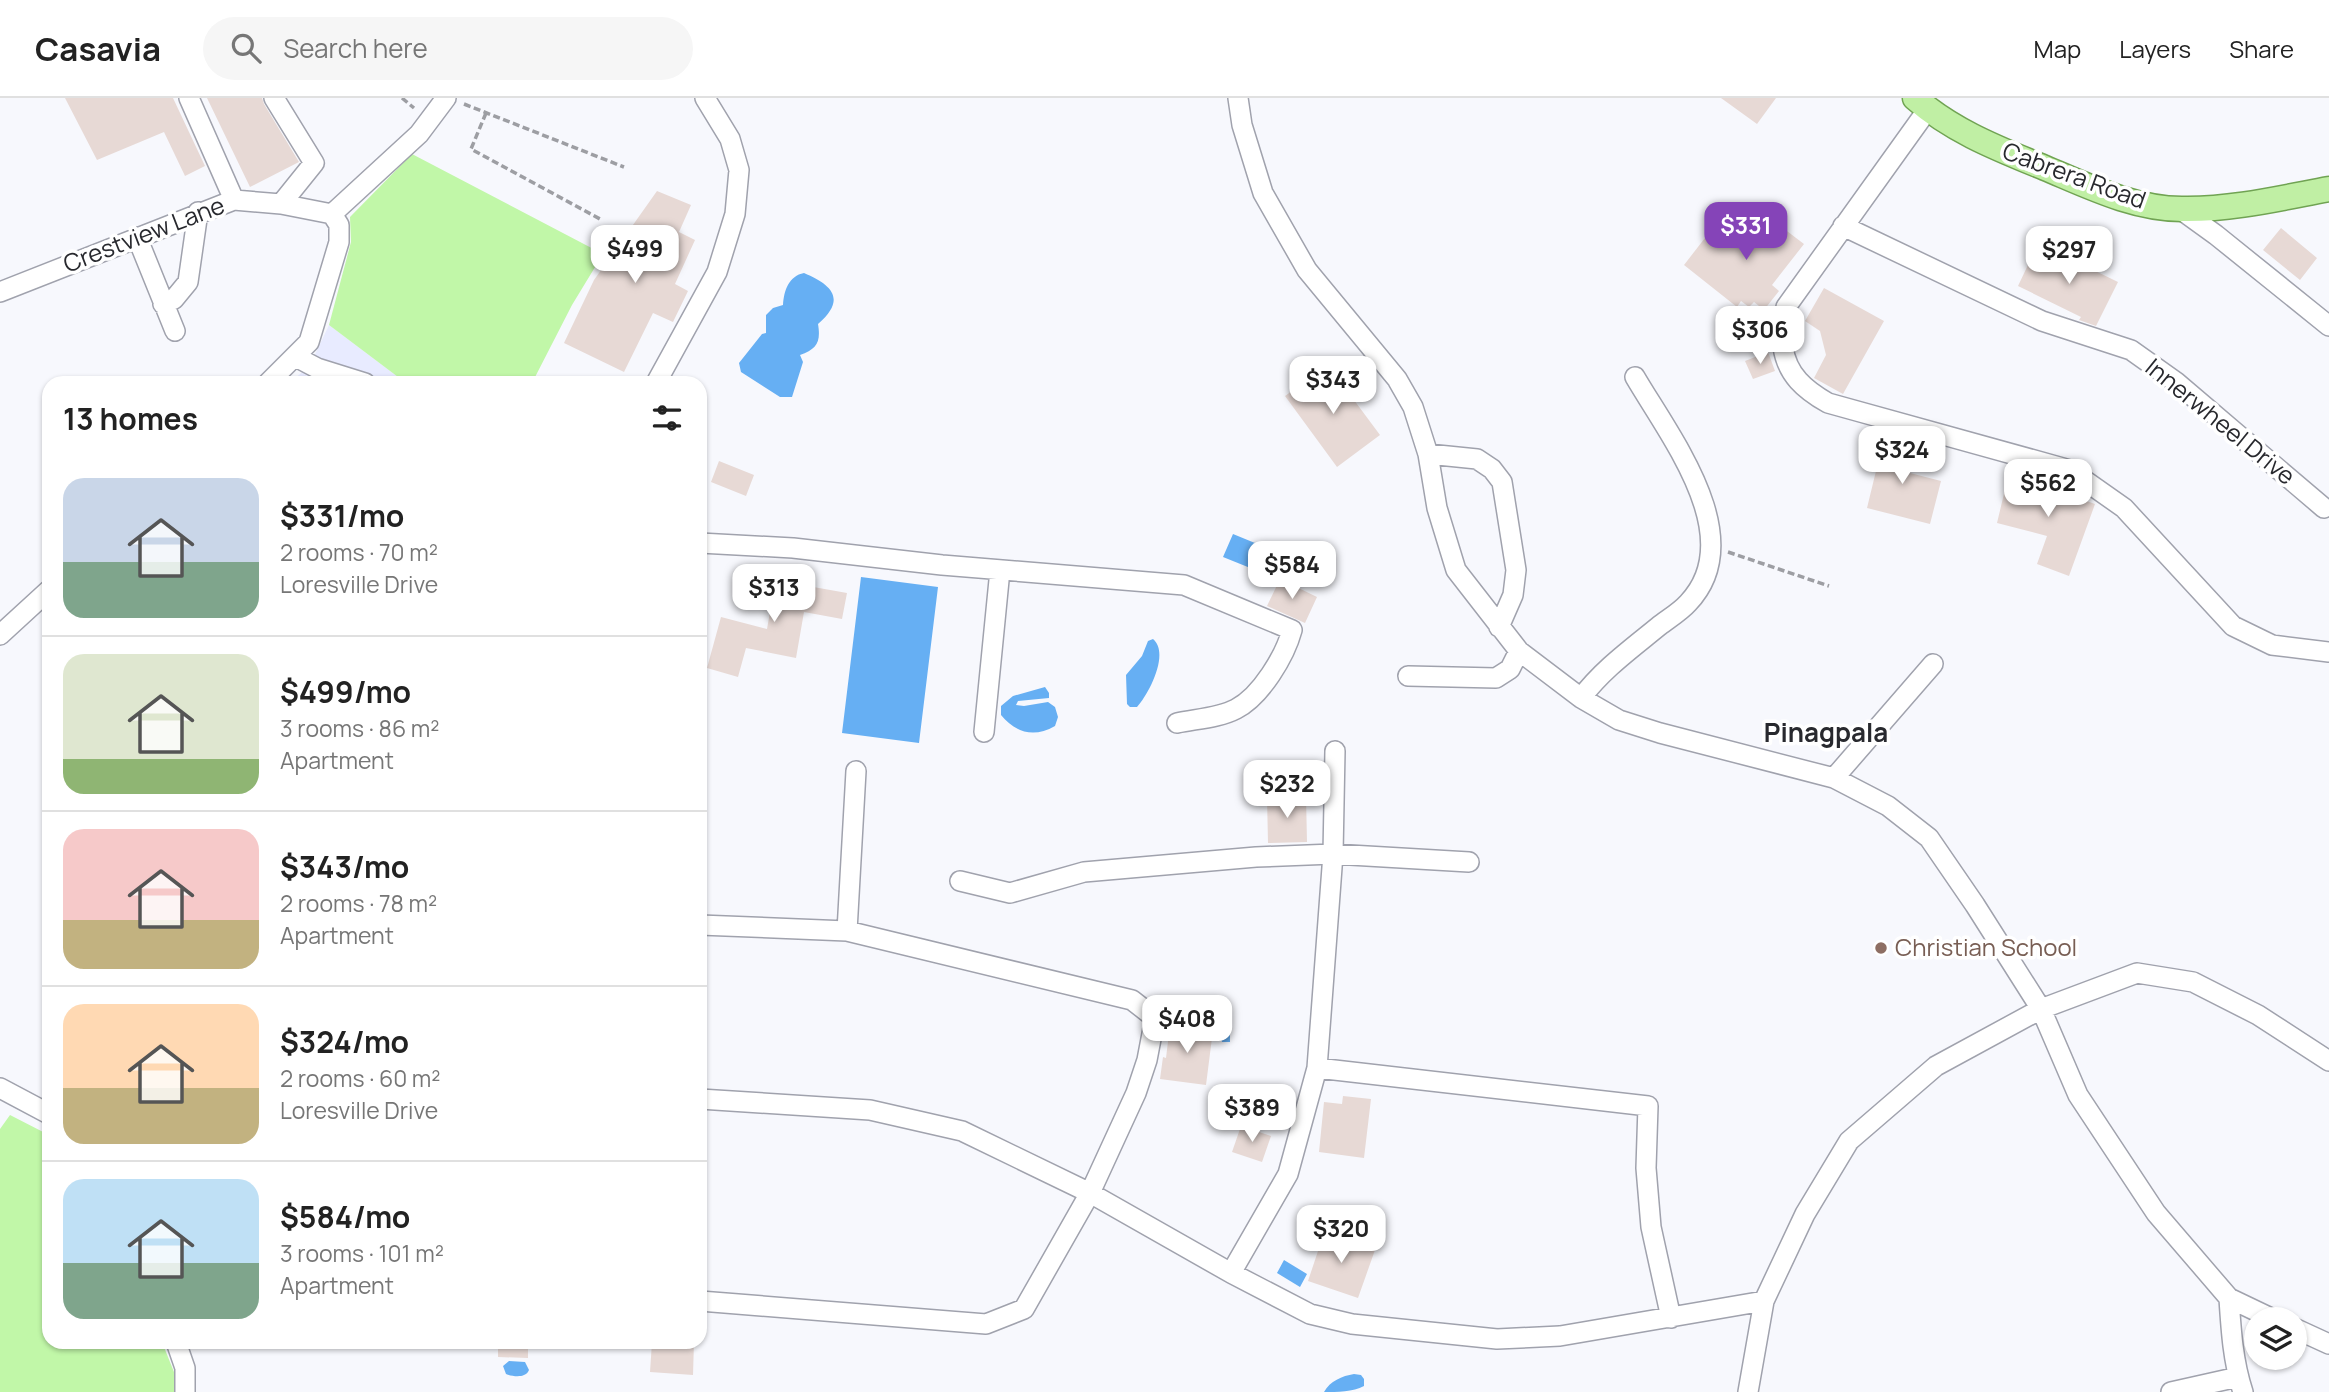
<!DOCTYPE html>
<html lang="en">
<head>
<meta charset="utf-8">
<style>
  body { margin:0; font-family:Manrope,sans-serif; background:#f6f6f6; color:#222; height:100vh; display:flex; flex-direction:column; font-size:26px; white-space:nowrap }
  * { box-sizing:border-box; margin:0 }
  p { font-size:23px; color:#767676 }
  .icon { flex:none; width:38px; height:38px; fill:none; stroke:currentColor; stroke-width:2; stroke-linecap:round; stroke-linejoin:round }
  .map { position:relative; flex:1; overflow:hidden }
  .sheet { position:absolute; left:42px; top:278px; width:665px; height:973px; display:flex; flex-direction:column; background:#fff; border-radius:21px; box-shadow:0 2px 5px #0004 }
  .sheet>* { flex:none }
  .tools { position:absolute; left:2244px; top:1209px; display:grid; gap:14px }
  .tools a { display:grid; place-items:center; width:63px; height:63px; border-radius:50%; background:#fff; box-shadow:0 2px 5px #0004; font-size:35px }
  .price { position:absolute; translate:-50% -60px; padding:0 16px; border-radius:14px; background:#fff; color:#222; font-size:23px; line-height:46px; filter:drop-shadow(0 2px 4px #0008) }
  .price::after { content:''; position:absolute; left:50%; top:42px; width:21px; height:16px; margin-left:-10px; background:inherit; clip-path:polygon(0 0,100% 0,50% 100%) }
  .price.active { background:#8544b8; color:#fff }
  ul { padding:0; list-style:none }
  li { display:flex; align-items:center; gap:21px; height:175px; padding:0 21px }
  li+li { border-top:2px solid #e0e0e0 }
  li span { display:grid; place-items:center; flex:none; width:196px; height:140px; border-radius:21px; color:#555 }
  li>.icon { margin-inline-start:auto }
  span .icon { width:84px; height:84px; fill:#fffc; stroke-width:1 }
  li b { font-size:30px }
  h2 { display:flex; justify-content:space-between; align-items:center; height:84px; padding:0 21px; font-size:30px }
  header { display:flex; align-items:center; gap:42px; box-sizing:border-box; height:98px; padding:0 35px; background:#fff; border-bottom:2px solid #e0e0e0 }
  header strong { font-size:33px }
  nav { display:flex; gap:38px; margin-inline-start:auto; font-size:24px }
  .search { width:490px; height:63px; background:#f6f6f6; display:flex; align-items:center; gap:18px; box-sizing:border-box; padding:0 24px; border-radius:38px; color:#767676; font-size:26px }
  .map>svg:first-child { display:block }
</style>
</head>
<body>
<header>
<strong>Casavia</strong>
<div class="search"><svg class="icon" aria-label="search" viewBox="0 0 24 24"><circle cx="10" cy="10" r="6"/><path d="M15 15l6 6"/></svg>Search here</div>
<nav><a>Map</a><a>Layers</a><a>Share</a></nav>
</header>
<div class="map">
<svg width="2329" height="1294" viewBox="0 0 2329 1294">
  <rect width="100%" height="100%" fill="#f7f8fd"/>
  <path fill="#e8ebff" d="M329,227L406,285H290L310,267Z"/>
  <path fill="#c1f7a8" d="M412,56L603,156L572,207L532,285H406L329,227L351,144L350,119Z
    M10,1017L49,1037V1244H162L182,1294H0V1031Z"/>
  <path fill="#66aff3" d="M804,175C832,187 847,201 818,226C821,244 817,251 800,257L803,264L792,299H780L741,274L739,265L762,236L766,235V217L773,210L783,207C784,192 789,178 804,175Z
    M1233,436L1284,457L1275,480L1223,459Z
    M861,479L938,489L919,645L842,635Z
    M1153,541C1170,555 1149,596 1137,609H1130L1127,606L1126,577L1142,558L1148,543Z
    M1045,589L1049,595V600L1018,603L1016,607L1024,608L1048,604L1055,609L1058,619L1055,628C1034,640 1016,635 1001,617V608L1013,598Z
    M1230,915V944H1222L1218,929H1211V916Z
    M1284,1162L1307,1176L1300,1189L1277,1175Z
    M509,1263L525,1264L529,1272C526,1280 514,1279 506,1276L503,1268Z
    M1354,1276L1361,1277L1364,1281V1288C1353,1294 1337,1294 1324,1294C1330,1283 1342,1278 1354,1276Z"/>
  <path fill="#e7d9d5" d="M65,0H173L205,68L185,78L164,34L97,62Z
    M207,0H262L264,6L299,64L250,89Z
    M1721,0H1776L1757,26Z
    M657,93L691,107L679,134L695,142L675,186L688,193L673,224L653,215L624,274L564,245L594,182Z
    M1754,113L1768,124L1771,121L1804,146L1772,187L1779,193L1764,212L1754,204L1749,209L1741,203L1737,209L1684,167L1708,136L1726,150Z
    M2281,130L2317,160L2300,182L2263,152Z
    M2036,150L2079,171L2081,166L2118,184L2096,228L2079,222L2081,219L2018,188Z
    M1824,190L1884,223L1843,296L1814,280L1826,257L1820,233L1805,223Z
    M1768,254L1775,273L1753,281L1745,263Z
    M1328,267L1380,337L1337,369L1285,298Z
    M1883,344L1916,352L1910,375L1941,383L1930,426L1867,410Z
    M719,363L754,377L746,398L711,384Z
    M2008,379L2055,391L2059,382L2065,383L2072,388L2069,397L2095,406L2069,478L2037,466L2047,438L1997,425Z
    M778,468L794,471L791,485L847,495L842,521L804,514L796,560L746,550L738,579L707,570L721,519L767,531Z
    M1280,481L1317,499L1305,525L1267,508Z
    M1306,698L1307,744L1268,745L1267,699Z
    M1170,927L1213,932L1206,987L1160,981L1163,959L1166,960Z
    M1343,998L1371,1001L1364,1060L1319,1054L1324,1004L1342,1006Z
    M1241,1028L1271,1038L1262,1064L1232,1054Z
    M1324,1135L1375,1152L1358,1200L1308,1183Z
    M498,1244H528V1260L498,1259Z
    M652,1244H694L693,1277L650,1274Z"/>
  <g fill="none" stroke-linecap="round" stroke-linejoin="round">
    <defs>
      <path id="minor" d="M189,0L234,102
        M274,0L314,65L281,106
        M1238,0L1242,27L1263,95L1307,172L1397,281L1413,309L1428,356L1437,410L1456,472L1519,553L1581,600L1619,622L1660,635L1834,680L1888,708L1929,740L1975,807L2041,911L2078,997L2156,1115L2229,1200L2275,1222
        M1928,11L1786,209C1785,222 1781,237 1783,249C1787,277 1805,292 1828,305L2070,372L2124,410L2233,528L2272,547L2329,554
        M2180,111L2216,137L2329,228
        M332,116L419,36L446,0
        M1843,128L2042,223L2131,252L2176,284L2324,410
        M137,139L175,233
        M0,194L234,102L281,106L332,116
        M163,206L174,201L188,184L198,114
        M296,259L317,270L365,285
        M268,285L309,244L339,144V127L332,116
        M656,285L717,174L735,116L739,72L730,41L705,0
        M1428,356L1477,361L1492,371L1502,384L1516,472L1513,497L1499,529
        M700,445L793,450L942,467L1184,487L1292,532C1285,558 1261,598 1236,611C1219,620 1195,621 1177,625
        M0,537L49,492
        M1408,578L1496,580L1510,571L1519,553
        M1581,600C1603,571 1631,551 1659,528C1668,521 1680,514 1688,505C1750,440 1670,339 1635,279
        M984,634L1000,472
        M1834,680L1933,566
        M960,783L1010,795L1084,774L1256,759L1333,756L1469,764
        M700,827L847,833L1132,902L1155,920L1147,962L1136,995L1090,1095L1024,1211L986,1226L700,1203
        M847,833L856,673
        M1317,970L1648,1008L1646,1070L1651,1129L1671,1220
        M0,990L49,1016
        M700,1001L870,1012L962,1033L1090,1095L1231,1175L1310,1216L1352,1226L1497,1241L1560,1238L1764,1203
        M1231,1175L1288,1076L1317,970L1333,756L1335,653
        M2229,1200C2231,1232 2233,1264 2243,1294
        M2294,1230L2329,1246
        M176,1244L185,1270V1294
        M1748,1294L1764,1203L1805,1116L1849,1043L1936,968L2041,911L2137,875L2193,884L2258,917L2329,963
        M2171,1294L2238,1279"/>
      <path id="major" d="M1915,0C1952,33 1999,51 2045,70C2088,88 2134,111 2182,111C2231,112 2281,100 2329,91"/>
    </defs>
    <use href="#minor" stroke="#a0a2ad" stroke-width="22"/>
    <use href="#major" stroke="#70a353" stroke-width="27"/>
    <path stroke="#9d9ea3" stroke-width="3.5" stroke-dasharray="7 3.5" stroke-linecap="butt" d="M402,0L414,10
      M464,6L624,69
      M486,15L471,51L600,121
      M1728,454L1829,488"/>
    <use href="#minor" stroke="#fff" stroke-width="19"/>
    <use href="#major" stroke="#c0efa4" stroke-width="24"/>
  </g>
  <circle fill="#8d6e63" stroke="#fff" stroke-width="2.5" cx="1881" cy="850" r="7"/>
  <g text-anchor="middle" stroke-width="7" stroke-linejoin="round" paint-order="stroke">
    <g font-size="24" fill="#28292e" stroke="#fff">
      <text transform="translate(2074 78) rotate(20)" y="8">Cabrera Road</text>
      <text transform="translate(144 137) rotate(-21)" y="8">Crestview Lane</text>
      <text transform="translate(2220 324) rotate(39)" y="8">Innerwheel Drive</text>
    </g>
    <g font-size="24" fill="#785e54" stroke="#fff" text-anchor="start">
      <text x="1895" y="858">Christian School</text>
    </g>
    <g font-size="26" font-weight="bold" fill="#28292e" stroke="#fff">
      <text x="1826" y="644">Pinagpala</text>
    </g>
  </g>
</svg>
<div class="tools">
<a><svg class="icon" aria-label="layers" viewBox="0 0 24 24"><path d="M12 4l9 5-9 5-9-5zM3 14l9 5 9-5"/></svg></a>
</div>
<b class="price active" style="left:1746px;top:164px">$331</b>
<b class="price" style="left:635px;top:187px">$499</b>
<b class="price" style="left:2069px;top:188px">$297</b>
<b class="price" style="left:1760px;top:268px">$306</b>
<b class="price" style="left:1333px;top:318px">$343</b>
<b class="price" style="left:1902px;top:388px">$324</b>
<b class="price" style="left:2048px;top:421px">$562</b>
<b class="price" style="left:1292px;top:503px">$584</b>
<b class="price" style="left:774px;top:526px">$313</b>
<b class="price" style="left:1287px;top:722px">$232</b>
<b class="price" style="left:1187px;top:957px">$408</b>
<b class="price" style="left:1252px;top:1046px">$389</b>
<b class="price" style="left:1341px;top:1167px">$320</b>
<section class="sheet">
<h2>13 homes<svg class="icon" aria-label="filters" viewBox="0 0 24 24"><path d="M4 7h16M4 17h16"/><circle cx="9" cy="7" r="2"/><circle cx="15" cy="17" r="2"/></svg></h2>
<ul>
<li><span style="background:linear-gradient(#c9d6e8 60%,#7fa58c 0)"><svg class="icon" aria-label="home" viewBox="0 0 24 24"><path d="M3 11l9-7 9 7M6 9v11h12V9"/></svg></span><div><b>$331/mo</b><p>2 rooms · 70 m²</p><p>Loresville Drive</p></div></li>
<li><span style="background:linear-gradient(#dfe7d0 75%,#8fb573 0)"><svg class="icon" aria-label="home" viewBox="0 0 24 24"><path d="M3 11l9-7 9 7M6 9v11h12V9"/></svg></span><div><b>$499/mo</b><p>3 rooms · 86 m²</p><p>Apartment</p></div></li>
<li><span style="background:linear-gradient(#f6c9c9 65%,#c2b280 0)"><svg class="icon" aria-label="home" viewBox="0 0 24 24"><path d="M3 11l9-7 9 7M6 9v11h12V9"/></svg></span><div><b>$343/mo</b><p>2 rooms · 78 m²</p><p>Apartment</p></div></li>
<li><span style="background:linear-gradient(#ffd9b3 60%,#c2b280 0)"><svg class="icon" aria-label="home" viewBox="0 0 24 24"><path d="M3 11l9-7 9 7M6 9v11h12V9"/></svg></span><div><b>$324/mo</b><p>2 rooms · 60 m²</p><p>Loresville Drive</p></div></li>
<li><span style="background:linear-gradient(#bfe0f5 60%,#7fa58c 0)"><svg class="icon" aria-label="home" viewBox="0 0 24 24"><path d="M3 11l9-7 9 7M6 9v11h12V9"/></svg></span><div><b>$584/mo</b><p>3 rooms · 101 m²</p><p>Apartment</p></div></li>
</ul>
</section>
</div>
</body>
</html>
